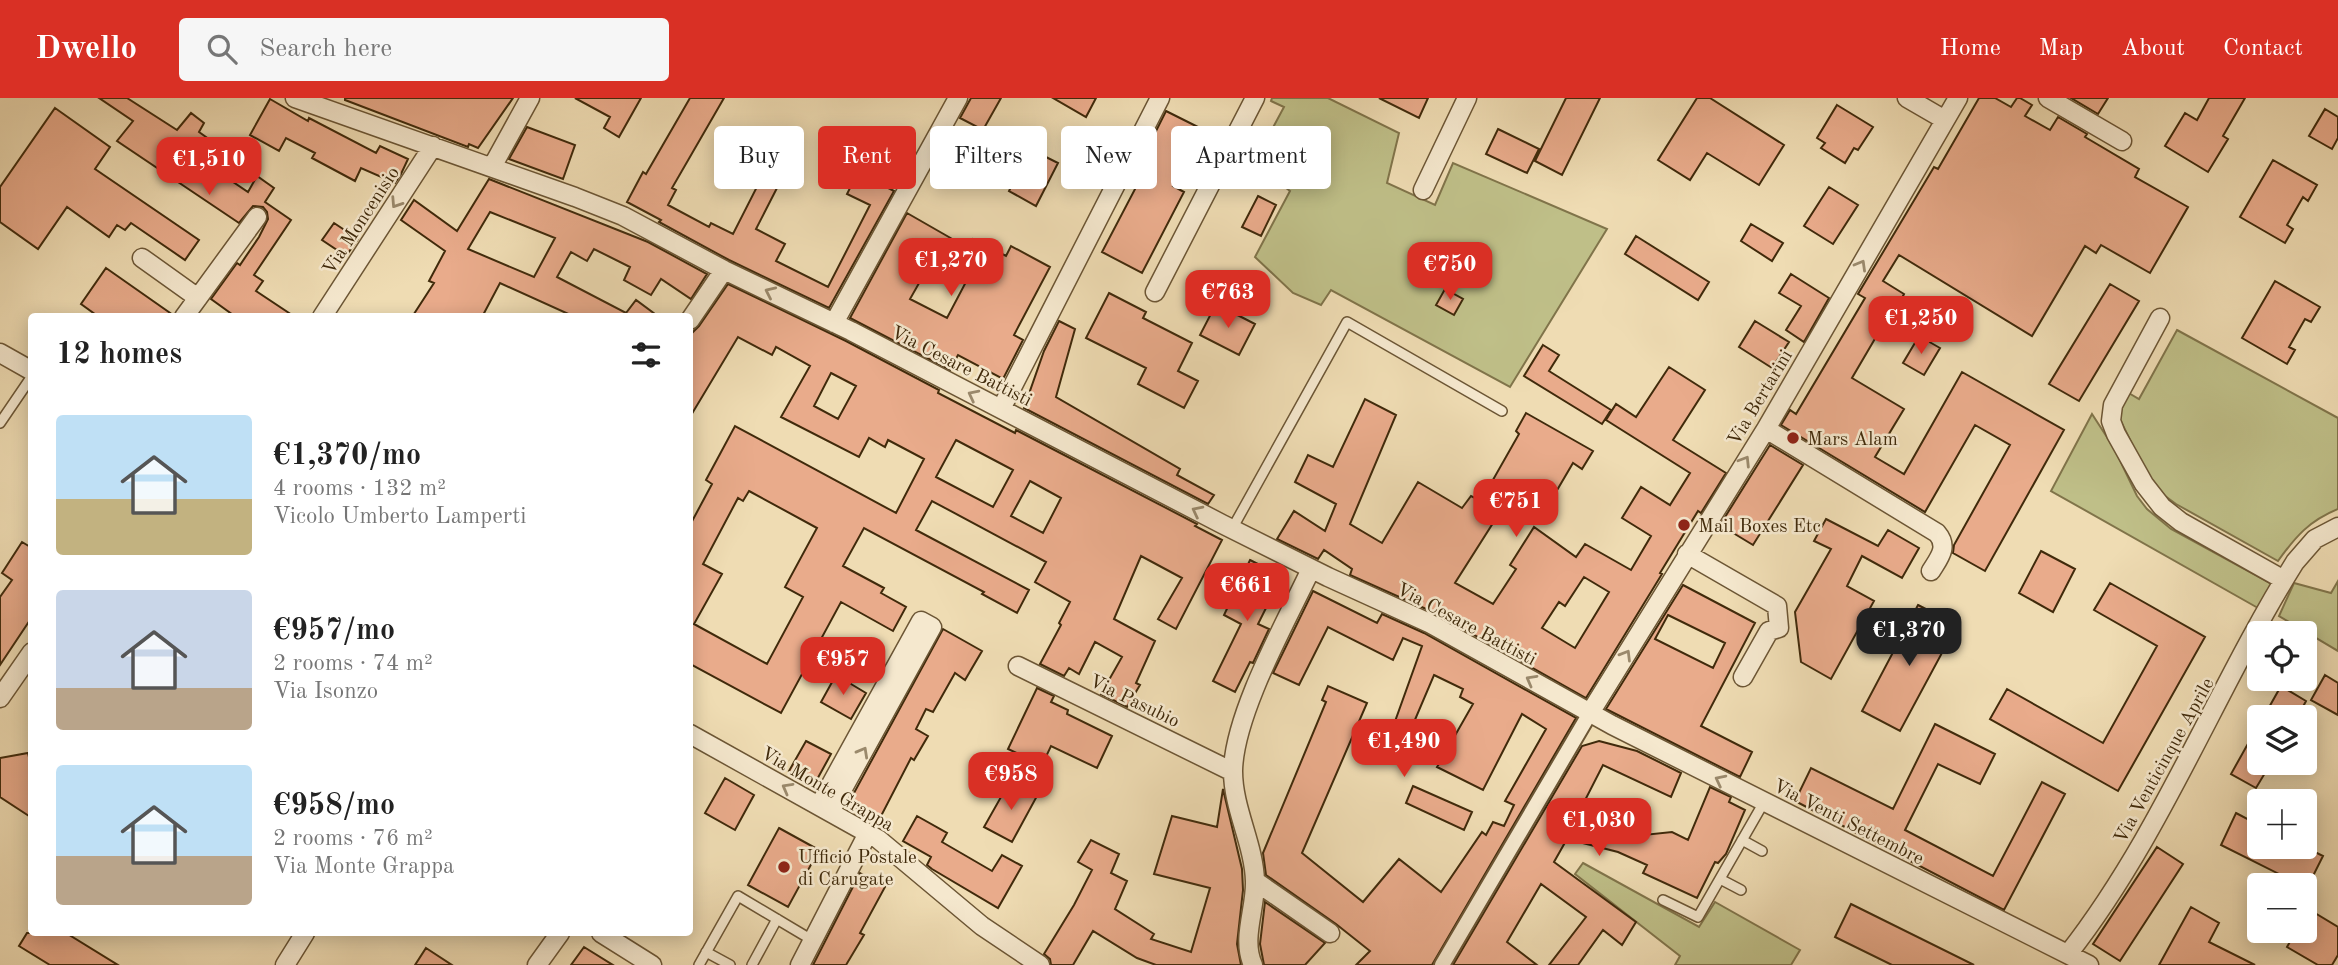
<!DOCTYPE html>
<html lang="en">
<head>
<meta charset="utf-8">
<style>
  body { margin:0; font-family:"Old Standard TT",serif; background:#f6f6f6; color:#222; height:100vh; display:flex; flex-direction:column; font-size:26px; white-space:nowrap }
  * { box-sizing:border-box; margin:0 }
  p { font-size:23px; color:#767676 }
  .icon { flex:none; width:38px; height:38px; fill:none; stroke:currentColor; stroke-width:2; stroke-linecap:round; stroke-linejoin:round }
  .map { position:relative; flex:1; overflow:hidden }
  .side { position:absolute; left:28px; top:215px; width:665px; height:623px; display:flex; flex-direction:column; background:#fff; border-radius:7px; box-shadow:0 4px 18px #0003 }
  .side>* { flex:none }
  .banner { position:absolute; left:714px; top:28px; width:665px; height:63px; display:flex; gap:14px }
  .buttons { position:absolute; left:2247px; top:523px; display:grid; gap:14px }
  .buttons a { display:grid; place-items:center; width:70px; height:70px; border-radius:7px; background:#fff; box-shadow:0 4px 18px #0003; font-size:35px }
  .price { position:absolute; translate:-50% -60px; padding:0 16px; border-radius:14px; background:#d93025; color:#fff; font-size:23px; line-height:46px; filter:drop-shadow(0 2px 4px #0008) }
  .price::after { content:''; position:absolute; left:50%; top:42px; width:21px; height:16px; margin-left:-10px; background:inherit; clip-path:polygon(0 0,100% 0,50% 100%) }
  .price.on { background:#222; color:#fff }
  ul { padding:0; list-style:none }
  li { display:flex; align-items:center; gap:21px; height:175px; padding:0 28px }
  li span { display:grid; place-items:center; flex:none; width:196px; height:140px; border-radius:7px; color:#555 }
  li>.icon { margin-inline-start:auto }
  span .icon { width:84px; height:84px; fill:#fffc; stroke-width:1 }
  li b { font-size:30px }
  h2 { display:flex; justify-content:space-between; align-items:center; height:84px; padding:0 28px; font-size:30px }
  .chip { padding:0 24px; border-radius:7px; background:#fff; box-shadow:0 4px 18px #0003; font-size:24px; line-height:63px }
  .chip.on { background:#d93025; color:#fff }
  header { display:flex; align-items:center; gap:42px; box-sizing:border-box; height:98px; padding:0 35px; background:#d93025; color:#fff }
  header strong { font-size:33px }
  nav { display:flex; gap:38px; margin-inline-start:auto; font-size:24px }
  .search { width:490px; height:63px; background:#f6f6f6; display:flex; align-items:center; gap:18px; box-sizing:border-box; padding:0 24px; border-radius:7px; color:#767676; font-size:26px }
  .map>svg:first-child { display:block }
</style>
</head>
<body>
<header>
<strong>Dwello</strong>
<div class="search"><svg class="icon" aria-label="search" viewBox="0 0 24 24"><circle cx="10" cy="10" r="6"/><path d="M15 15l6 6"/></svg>Search here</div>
<nav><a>Home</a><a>Map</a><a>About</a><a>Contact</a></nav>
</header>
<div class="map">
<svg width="2338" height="867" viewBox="0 0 2338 867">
  <rect width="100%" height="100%" fill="#efdcb3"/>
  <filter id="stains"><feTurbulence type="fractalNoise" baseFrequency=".00286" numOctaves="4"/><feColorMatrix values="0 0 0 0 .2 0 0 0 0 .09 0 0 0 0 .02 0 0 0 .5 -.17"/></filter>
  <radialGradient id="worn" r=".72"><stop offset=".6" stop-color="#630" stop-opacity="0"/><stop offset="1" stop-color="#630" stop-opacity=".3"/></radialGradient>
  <path fill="#bfbf88" stroke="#80744a" stroke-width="2" d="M1272,0H1328L1399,35L1387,85L1435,107L1453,65L1607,131L1510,289L1331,192L1321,207L1293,195L1255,159L1290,93L1254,65L1284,9L1271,3Z
    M2177,232L2338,320V411C2309,423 2296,438 2278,463L2176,406L2157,392L2145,373L2116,313L2127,294L2139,301Z
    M2092,316L2114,350L2137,398L2147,411L2171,431L2272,486L2258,510L2051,393Z
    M2338,483V553L2279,518L2294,485L2331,495Z
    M1583,765L1699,829L1715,804L1800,852L1791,867H1675L1680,858L1575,776Z"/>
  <path fill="#e9ab8b" stroke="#402a0b" stroke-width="2" fill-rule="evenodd" d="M99,0H127L177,32L191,15L204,25L199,34L220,49L208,67L248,94L257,78L274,90L265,104L291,122L254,177L263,183L256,193L295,219H236L211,201L237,165L240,167L259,139L268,121L267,114L263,109L253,108L239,125L117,43L133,23Z
    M345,0H513L478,50L469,46L468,49L345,2Z
    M575,0H641L619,39L604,30L610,19Z
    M690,0H724L672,90L676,92L668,107L709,129L711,125L733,136L762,79L752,74L771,36L798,49L756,131L785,146L776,163L828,189L870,107L847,96L858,74L894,93L829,210L729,162L659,124L661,122L627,104L643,74L646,76Z
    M971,0H1001L983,32L960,20Z
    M1053,0H1096L1086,19Z
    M1379,0H1428L1419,20Z
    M1566,0H1600L1562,77L1535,63Z
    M1697,0H1710L1784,47L1759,87L1707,55L1690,82L1658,62Z
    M1979,0H1995L2011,9L2017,0H2020L2032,7L2025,18L2050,32L2058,19L2087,36L2085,39L2139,71L2135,79L2188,109L2150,175L2101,147L2096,155L2085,148L2032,238L1899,157L1883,183L1904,196L1902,200L1932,217L1922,234L1890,215L1852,280L1904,311L1875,359L1904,376L1962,274L2064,332L1985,473L1953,455L1954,447L2010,347L1975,327L1925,414L1781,327L1790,312L1796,316L1865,200L1858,196L1934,69L1938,71Z
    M2071,0H2108L2098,16Z
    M2209,0H2245L2223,38L2228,41L2208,74L2165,48L2185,15L2197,22Z
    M270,1L308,23L309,20L376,55L380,48L408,61L401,76L395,85L361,70L355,83L312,60L315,55L286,40L279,53L250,37Z
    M1837,7L1873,29L1858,52L1854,50L1845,65L1821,50L1825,45L1817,40Z
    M55,10L110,49L95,71L199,142L185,162L131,125L125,132L117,127L109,139L67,109L38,151L0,124V89Z
    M2325,11L2338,19V40L2332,51L2309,38Z
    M1166,13L1202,31L1173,88L1184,94L1142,175L1102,154L1155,53L1148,49Z
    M527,29L575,47L563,81L509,61Z
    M1498,31L1539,51L1527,75L1486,56Z
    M1030,51L1058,65L1036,108L1009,93Z
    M2273,62L2317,87L2308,103L2303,99L2287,127L2293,131L2285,145L2240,119Z
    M489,81L648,144L707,176L691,201L661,181L651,197L624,182L630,169L594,151L587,163L571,154L557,179L626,215L636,202L659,219H575L500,185L482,219H412L434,185L429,183L445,153L401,122L414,102L457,133ZM490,114L555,140L534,179L468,151Z
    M1829,89L1858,107L1833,146L1804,128Z
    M1258,98L1276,107L1261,138L1242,129Z
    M907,115L968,150L973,141L1006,158L1011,148L1050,169L1014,237L1023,242L1003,281L958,257L950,272L850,220ZM931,164L967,182L947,220L910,201Z
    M334,125L358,141L346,158L322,142Z
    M1751,126L1783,145L1772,163L1741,143Z
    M1636,138L1709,184L1698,202L1625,156Z
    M106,170L173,217V219H99L81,206Z
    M1791,176L1829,200L1804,244L1786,232L1801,208L1779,195Z
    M2275,183L2320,209L2311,224L2305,221L2289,249L2295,252L2287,266L2242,240Z
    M728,186L846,243L939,292L938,295L1015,335L1016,332L1197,426L1195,428L1222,442L1176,531L1158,521L1182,480L1141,458L1114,521L1155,543L1136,585L1140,587L1127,609L1101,596L1122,559L1095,544L1079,576L1069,570L1064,578L1040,566L1061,527L1059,525L1070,504L1035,484L1046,464L932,403L916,432L1029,492L1017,515L982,496L984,494L864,430L843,468L884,490L881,495L906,509L893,533L841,504L781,615L690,566V427L712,386L706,382L735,328L896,415L924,361L888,342L885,349L869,340L859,359L781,319L810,268L776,249L772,257L738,239L690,319V237L699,228ZM831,275L856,288L838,321L814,308ZM956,342L1013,372L993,409L936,379ZM1030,383L1061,400L1043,435L1011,418ZM749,393L817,430L785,489L803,499L767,566L694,526L722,476L703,466L738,400L743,403Z
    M2110,186L2139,203L2079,303L2049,286Z
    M1445,191L1463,201L1454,217L1436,207Z
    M1109,195L1146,214L1143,220L1192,245L1178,273L1198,283L1184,310L1138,286L1146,270L1086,240Z
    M1216,206L1255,226L1239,257L1200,237Z
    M1059,223L1075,231L1056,299L1180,371L1177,377L1214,397L1208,406L1024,310L1044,253Z
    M1755,223L1789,244L1772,270L1739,249Z
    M1919,238L1940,250L1924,277L1903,265Z
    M1543,247L1559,257L1549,273L1611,312L1602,326L1524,278Z
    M1669,269L1705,292L1673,342L1726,375L1701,415L1698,413L1660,475L1662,476L1586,600L1435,515L1350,477L1352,471L1324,452L1318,461L1277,441L1294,413L1325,433L1336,406L1295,384L1308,357L1333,369L1365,301L1396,317L1350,426L1382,445L1418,384L1462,410L1471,398L1481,403L1519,336L1516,333L1526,315L1593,353L1582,371L1573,365L1546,411L1514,392L1455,485L1493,506L1516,471L1510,467L1534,429L1576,459L1585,446L1631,472L1651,438L1622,420L1641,389L1670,407L1690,375L1606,322L1616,306L1636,319ZM1584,479L1609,494L1575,550L1542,530L1559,504L1565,508Z
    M1770,347L1803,367L1753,447L1720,427Z
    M1826,421L1878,448L1888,432L1919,450L1902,480L1862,458L1847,488L1874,503L1831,581L1801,564L1795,514L1831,451L1814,443Z
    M22,444L32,450V519L0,567V499L12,482L2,475Z
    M2041,453L2075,471L2053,514L2019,495Z
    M1250,462L1282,478L1258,526L1269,531L1253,565L1250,564L1235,594L1213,583L1241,526L1224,517Z
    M2110,485L2205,539L2118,693L1990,621L2007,591L2103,645L2157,548L2094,512Z
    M1683,487L1755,525L1701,628L1752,654L1740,679L1606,611ZM1668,517L1725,545L1713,570L1655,541Z
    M1313,493L1377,525L1382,516L1424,535L1576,620L1432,867H1356L1370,853L1336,826L1266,777L1263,755L1326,604L1322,602L1328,588L1367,605L1302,755L1363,804L1399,761L1441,794L1482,734L1486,737L1493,724L1504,728L1514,707L1505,703L1546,631L1522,616L1483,692L1437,669L1439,666L1388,643L1422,548L1403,540L1393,562L1328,529L1299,587L1273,575ZM1434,577L1463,591L1460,599L1473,606L1453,641L1414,624Z
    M1918,507L1957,527L1900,633L1862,613Z
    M943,531L982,553L965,582L955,575L933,614L926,611L916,631L928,638L914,662L911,660L879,722L848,706Z
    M836,577L866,595L851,621L821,604Z
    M2325,577L2338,585V617L2311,602Z
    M2281,588L2306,603L2297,620H2263Z
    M1037,590L1054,598L1051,604L1068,612L1067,616L1112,638L1097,670L1051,648L1042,667L1008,651Z
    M1935,626L1995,656L1980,686L1938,666L1905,732L1993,778L2042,684L2065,696L2004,812L1795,703L1811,670L1893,711Z
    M2259,626V665H2271L2256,690L2231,676Z
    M806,643L831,656L814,687L789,673Z
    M1599,643L1637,653L1681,675L1671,699L1603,667L1580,712L1616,728L1642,726L1644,737L1672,734L1688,742L1710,689L1731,699L1729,704L1745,712L1726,756L1718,765L1715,764L1697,800L1643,775L1647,767L1618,754L1567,741L1554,764L1636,824L1622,847L1603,832L1578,867H1549L1586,819L1541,786L1507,844L1537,867H1453L1582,648Z
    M28,655L32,672V720L0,699V660Z
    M725,680L754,697L735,732L705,715Z
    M1010,683L1037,698L1012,744L984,729Z
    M1413,688L1472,714L1464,732L1406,705Z
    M1223,691L1242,771L1243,792L1237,846L1241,867H1156L1137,860L1093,833L1073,867H1051L1050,861L1044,856L1074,807L1092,772L1078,764L1091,742L1119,756L1111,775L1127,783L1115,811L1154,836L1151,841L1191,854L1210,790L1154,776L1172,718L1217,729Z
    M2236,715L2259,727V749H2305L2323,758L2307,790L2221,747Z
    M917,718L947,735L942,744L992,773L1002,757L1022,768L998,810L932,771L927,767L931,759L903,743Z
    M779,730L819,752L788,809L748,787Z
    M2157,749L2183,766L2120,863L2093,846Z
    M860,775L885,789L860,835L864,837L846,867H813Z
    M1265,804L1325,845L1305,867H1264L1260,846Z
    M1851,806L1974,867H1892L1835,839Z
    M2191,809L2219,825L2209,844L2255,867H2159Z
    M2305,809L2338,829V857L2332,867H2318L2287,849L2296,833H2305Z
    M27,835H66L118,867H50L19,848Z
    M584,849L613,867H571Z
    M426,850L452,867H415Z"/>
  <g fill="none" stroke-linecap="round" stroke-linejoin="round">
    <defs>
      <path id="service" d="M0,325L32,278
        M1232,431L1347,224L1502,313
        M1742,742L1762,753
        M1720,781L1741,792
        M1663,802L1698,819L1764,704
        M706,854L730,867
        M699,867L738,798L812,842
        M752,867L777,821"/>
      <path id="pedestrian" d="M1442,867L1590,615"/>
      <path id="minor" d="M295,0L575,99L623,118L724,172L851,233L1222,426L1328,479L1429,525L1612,627L2089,867
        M1907,0L1945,22
        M2048,0L2122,43
        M492,69L530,0
        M1423,92L1467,0
        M142,160L198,200
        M1155,194L1255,0
        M184,219L257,119
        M322,219L433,48
        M2160,220L2113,307L2111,323L2116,336L2144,386L2162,409L2181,424L2284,482
        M690,222L724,172
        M834,225L958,0
        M0,255L32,273
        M1001,311L1160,0
        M1766,331L1937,435C1949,449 1939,460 1931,473
        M1687,456L1777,508L1779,530L1769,533L1743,579
        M1018,568L1233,674
        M0,600L32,554
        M1590,615L1766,331L1958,0
        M690,636L878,741L982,828L1040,867
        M819,708L921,523L932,529L830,714
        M1255,783L1330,835
        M601,835L652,867
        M2068,856C2162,736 2215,592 2295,464L2315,441L2338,429
        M285,867L305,835
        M537,867L560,835
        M800,867L868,735
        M1253,867C1241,841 1256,810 1255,783C1254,746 1233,711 1233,673C1234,616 1286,524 1311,471"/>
    </defs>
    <use href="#service" stroke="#6c5635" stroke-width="12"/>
    <use href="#pedestrian" stroke="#6c5635" stroke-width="18"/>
    <use href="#minor" stroke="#6c5635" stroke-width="21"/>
    <use href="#service" stroke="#f5e8ce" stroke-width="9"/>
    <use href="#pedestrian" stroke="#f5e8ce" stroke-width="14"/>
    <use href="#minor" stroke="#f5e8ce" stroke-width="18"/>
  </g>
  <defs><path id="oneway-chevron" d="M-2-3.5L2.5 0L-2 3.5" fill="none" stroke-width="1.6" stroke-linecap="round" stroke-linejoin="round" transform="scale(1.75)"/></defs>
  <g stroke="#9a896c">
    <use href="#oneway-chevron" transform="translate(396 105) rotate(123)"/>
    <use href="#oneway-chevron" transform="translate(1861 167) rotate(-60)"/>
    <use href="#oneway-chevron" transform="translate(770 194) rotate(-155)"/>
    <use href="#oneway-chevron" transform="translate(973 297) rotate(-153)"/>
    <use href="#oneway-chevron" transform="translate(1745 363) rotate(-58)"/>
    <use href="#oneway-chevron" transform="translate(1197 413) rotate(-153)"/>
    <use href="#oneway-chevron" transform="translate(1626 557) rotate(-59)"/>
    <use href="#oneway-chevron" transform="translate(1531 582) rotate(-151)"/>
    <use href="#oneway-chevron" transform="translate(863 654) rotate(-61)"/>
    <use href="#oneway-chevron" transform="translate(1720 682) rotate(-153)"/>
    <use href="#oneway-chevron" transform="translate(787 690) rotate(-151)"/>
  </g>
  <g fill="#8f2418" stroke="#f5e8ce" stroke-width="2.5">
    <circle cx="1793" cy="340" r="7"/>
    <circle cx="1684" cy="427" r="7"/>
    <circle cx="784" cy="769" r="7"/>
  </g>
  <g text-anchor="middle" stroke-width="5" stroke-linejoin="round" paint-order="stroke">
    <g font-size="19" fill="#402a0b" stroke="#f5e8ce">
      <text transform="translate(360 122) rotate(-57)" y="7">Via Moncenisio</text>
      <text transform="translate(962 267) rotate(27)" y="7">Via Cesare Battisti</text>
      <text transform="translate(1759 299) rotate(-59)" y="7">Via Bertarini</text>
      <text transform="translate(1467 525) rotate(28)" y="7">Via Cesare Battisti</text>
      <text transform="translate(1135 602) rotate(26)" y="7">Via Pasubio</text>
      <text transform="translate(2163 662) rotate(-61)" y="7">Via Venticinque Aprile</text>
      <text transform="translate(828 690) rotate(30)" y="7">Via Monte Grappa</text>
      <text transform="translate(1849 723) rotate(27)" y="7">Via Venti Settembre</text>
    </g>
    <g font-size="19" fill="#402a0b" stroke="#f5e8ce" text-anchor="start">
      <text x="1807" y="347">Mars Alam</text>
      <text x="1698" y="434">Mail Boxes Etc</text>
      <text x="798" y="765">Ufficio Postale<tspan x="798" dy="22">di Carugate</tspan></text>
    </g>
  </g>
  <rect width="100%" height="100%" filter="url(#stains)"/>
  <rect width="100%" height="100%" fill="url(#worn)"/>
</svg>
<div class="buttons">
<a><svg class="icon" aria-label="locate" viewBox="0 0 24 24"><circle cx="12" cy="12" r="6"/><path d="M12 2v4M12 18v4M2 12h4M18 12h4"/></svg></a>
<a><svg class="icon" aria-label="layers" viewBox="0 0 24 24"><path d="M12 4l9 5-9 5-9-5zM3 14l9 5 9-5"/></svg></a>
<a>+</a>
<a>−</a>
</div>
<b class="price" style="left:209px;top:99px">€1,510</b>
<b class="price" style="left:951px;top:200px">€1,270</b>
<b class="price" style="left:1450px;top:204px">€750</b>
<b class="price" style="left:1228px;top:232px">€763</b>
<b class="price" style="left:1921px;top:258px">€1,250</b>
<b class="price" style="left:1516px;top:441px">€751</b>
<b class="price" style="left:1247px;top:525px">€661</b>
<b class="price on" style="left:1909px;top:570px">€1,370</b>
<b class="price" style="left:843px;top:599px">€957</b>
<b class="price" style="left:1404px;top:681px">€1,490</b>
<b class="price" style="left:1011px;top:714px">€958</b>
<b class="price" style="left:1599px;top:760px">€1,030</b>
<div class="banner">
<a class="chip">Buy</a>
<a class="chip on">Rent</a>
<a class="chip">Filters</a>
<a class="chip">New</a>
<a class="chip">Apartment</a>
</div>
<section class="side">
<h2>12 homes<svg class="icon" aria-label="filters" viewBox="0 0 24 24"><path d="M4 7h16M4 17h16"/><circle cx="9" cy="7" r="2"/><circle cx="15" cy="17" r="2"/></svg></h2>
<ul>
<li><span style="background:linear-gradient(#bfe0f5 60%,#c2b280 0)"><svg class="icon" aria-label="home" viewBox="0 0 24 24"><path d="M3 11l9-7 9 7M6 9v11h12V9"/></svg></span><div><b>€1,370/mo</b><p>4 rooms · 132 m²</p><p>Vicolo Umberto Lamperti</p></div></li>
<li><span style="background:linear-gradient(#c9d6e8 70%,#b9a48a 0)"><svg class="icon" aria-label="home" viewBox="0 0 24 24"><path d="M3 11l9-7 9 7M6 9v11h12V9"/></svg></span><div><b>€957/mo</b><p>2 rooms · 74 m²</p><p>Via Isonzo</p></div></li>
<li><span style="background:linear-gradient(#bfe0f5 65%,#b9a48a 0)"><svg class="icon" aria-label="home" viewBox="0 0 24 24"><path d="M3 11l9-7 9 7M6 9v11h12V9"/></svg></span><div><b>€958/mo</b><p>2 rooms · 76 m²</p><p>Via Monte Grappa</p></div></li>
</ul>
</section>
</div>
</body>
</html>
